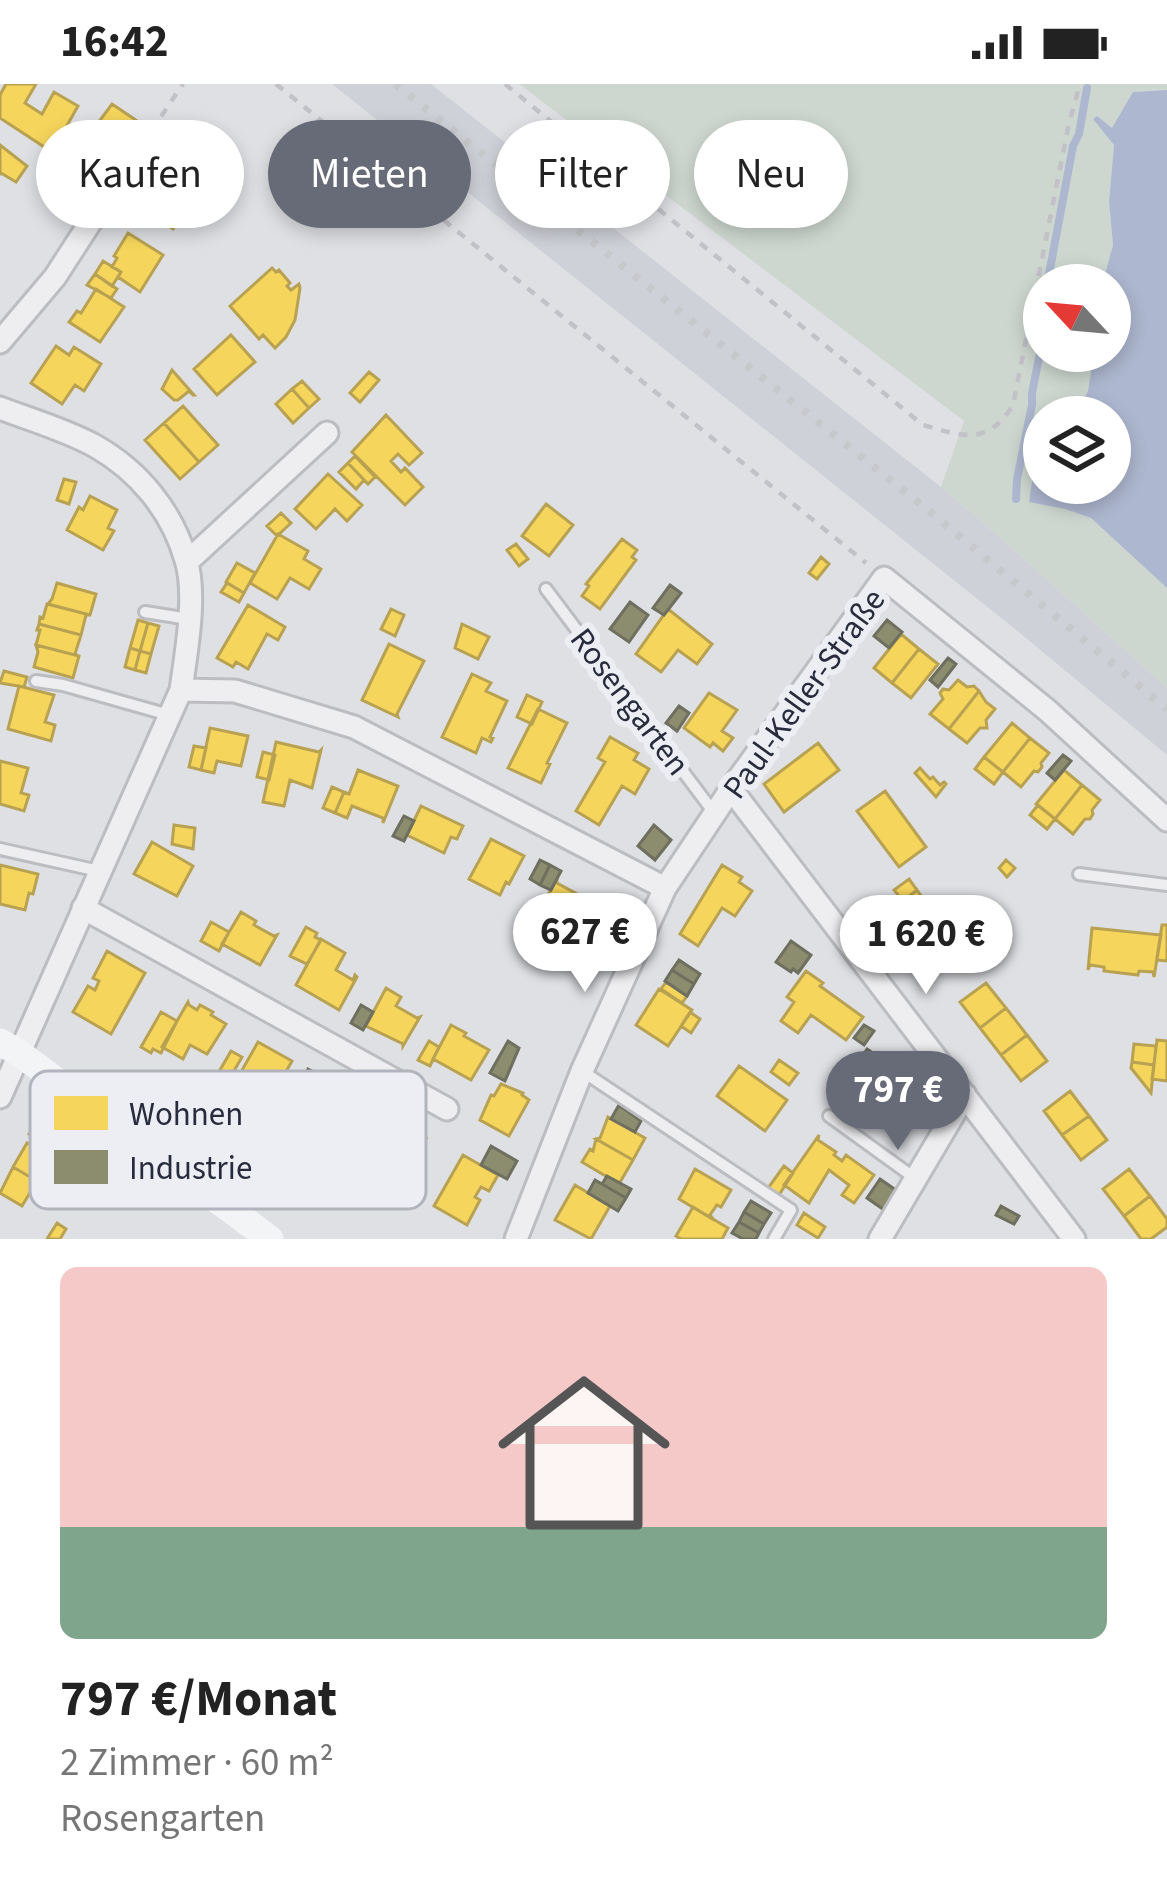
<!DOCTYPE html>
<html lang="de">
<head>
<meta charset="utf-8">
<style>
  body { margin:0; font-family:"Source Sans 3",sans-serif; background:#f6f6f6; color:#222; height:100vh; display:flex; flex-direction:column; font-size:45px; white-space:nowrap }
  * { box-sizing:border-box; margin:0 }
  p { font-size:39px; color:#767676 }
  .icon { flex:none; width:66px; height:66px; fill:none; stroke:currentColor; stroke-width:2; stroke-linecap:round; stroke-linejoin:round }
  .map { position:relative; height:1155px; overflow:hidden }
  .panel { display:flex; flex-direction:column; background:#fff; flex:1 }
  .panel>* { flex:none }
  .guide { position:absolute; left:36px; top:36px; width:1095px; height:108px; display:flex; gap:24px }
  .needle { width:78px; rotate:296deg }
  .tools { position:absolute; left:1023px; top:180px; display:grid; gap:24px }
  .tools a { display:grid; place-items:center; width:108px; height:108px; border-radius:50%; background:#fff; box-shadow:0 6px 18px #0003; font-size:60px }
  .price { position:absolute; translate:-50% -102px; padding:0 27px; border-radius:42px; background:#fff; color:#222; font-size:39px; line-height:78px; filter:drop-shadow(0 3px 6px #0008) }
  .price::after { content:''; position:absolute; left:50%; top:72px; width:36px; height:27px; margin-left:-18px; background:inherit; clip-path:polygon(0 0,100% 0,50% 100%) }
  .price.current { background:#676a77; color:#fff }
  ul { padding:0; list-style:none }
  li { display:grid; align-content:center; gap:24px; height:636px; padding:0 60px }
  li+li { border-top:3px solid #e0e0e0 }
  li span { display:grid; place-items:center; height:372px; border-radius:18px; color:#555 }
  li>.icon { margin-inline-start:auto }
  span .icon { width:216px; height:216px; fill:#fffc; stroke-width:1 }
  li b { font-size:51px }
  .pill { padding:0 42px; border-radius:54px; background:#fff; box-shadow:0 6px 18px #0003; font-size:42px; line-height:108px }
  .pill.current { background:#676a77; color:#fff }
  .status { display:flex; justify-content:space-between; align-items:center; height:84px; padding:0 60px; background:#fff; direction:ltr }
  .status svg { height:33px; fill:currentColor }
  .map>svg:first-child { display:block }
</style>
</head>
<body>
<div class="status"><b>16:42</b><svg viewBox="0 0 49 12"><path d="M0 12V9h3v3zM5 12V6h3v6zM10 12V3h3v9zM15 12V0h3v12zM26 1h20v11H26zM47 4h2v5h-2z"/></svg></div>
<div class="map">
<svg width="1167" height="1155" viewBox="0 0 1167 1155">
  <rect width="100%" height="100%" fill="#dfe0e4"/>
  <path fill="#cfd1d8" d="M332,0H431L941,403L1003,456L1167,604V671L1015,545Z"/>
  <path fill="#cdd7cf" d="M519,0H1167V6L1133,8L1114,61L1109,118L1113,161L1102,201H1044V267H1094L1088,307L1074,333H1044V369L1037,368L1029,417L1065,425L1091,434L1167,504V604L1003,456L941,403L964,337Z"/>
  <path fill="#adb7cf" d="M1167,6V504L1091,434L1065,425L1029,418L1036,368L1044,369V399H1110V333H1074L1088,307L1094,267H1110V201H1102L1113,161L1109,118L1114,61L1093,35L1097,32L1112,44L1133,8Z"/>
  <path fill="#f6d55c" stroke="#b8a252" stroke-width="3" d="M6,0H36L25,19L42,30L54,8L78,22L52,68L0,34V11Z
    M112,20L149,45L136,65L98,39Z
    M153,49L174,68L162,86L139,69Z
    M0,61L27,82L16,98L1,89L0,91Z
    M162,86L191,105L179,123L185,127L173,145L139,122Z
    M128,149L163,171L140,208L118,193L121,188L112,183L117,174L114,172Z
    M103,177L121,188L112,202L95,190Z
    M272,184L276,188L279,186L290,199L287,202L291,206L299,200L300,204L295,236L286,253L275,264L263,251L259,255L230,222Z
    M95,190L117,205L111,214L87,201Z
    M96,205L124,223L100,258L69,238L77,227L81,229Z
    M231,251L255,278L217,311L194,285Z
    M56,262L69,271L74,263L101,280L84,307L75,301L62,320L31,299Z
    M172,286L194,311H193L189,307L178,316H174L162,305Z
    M369,288L379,296L360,318L350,309Z
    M302,297L319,315L309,324L292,305Z
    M292,305L309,324L293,339L276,320Z
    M183,322L218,361L199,378L164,339Z
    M386,331L422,369L409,381L398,370L391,377L401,388L405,384L423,403L405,421L352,368Z
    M164,339L199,378L180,395L145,356Z
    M355,372L375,393L368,400L348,379Z
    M348,379L364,396L356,405L339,388Z
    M328,390L362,421L347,437L335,425L316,445L295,425Z
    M64,395L76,398L69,420L57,416Z
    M90,412L117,426L108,444L114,447L103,466L67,446L79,423L83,426Z
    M546,420L573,441L549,472L522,452Z
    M281,429L291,439L277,452L267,442Z
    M278,450L308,467L304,475L321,485L309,505L290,494L277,515L250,499Z
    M622,455L637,466L632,473L636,476L600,525L582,512L589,502L586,500Z
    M516,460L528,475L519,482L507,466Z
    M821,473L829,480L817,495L809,489Z
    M237,479L255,489L244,509L226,498Z
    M57,499L96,510L90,531L48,520L52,515Z
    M227,499L244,509L239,518L221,508Z
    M47,520L90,531H86L81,551L39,540L40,533L43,534Z
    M248,521L285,543L278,556L267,550L248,585L236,578L233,583L217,574Z
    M391,525L404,531L395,552L381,545Z
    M668,525L712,560L697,580L678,566L661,588L636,570Z
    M138,536L148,539L140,567L130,564Z
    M148,539L159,542L151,570L140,567Z
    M39,540L81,551L75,570L79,572L36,561L40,546H37Z
    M462,540L489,553L478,575L455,564Z
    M901,550L919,565L892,599L874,584Z
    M389,560L424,577L397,630L398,633L362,616Z
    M36,561L79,572L73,594L34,583L38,568Z
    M130,564L140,567L135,586L125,583Z
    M919,565L938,580L911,614L892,599Z
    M140,567L151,570L146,589L135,586Z
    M4,587L27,593L24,603L0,599Z
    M472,590L491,599L486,607L507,617L490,653L493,654L491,658L482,654L476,669L442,653Z
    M958,596L967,603L974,602L979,607L949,645L930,630L943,615L940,609L943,605L949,606Z
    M19,602L54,611L45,638L55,641L51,657L8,645Z
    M979,607L986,618L995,625L986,636L987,644H980L967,659L949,645Z
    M709,609L737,626L722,647L733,654L723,667L713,659L710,663L684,644Z
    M527,611L542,618L532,640L517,633Z
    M538,625L567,639L547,679L550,680L541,699L508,684Z
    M1012,639L1030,654L1003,688L984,673Z
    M210,644L248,652L241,682L217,677L214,689L201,686Z
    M610,653L638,669L634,676L649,685L635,710L622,702L599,741L576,727L605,678L598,674Z
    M1030,654L1049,669L1041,679L1042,683L1038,688L1034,687L1021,703L1003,688Z
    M276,658L319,668L321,666L312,704L290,696L284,722L263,718Z
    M818,659L839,686L784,728L764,700Z
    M194,662L206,664L201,686L189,683Z
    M263,668L275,671L269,696L257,693Z
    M984,673L1003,688L994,700L975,685Z
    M0,677L28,684L21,709L29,711L24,727L0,720Z
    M920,684L930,695L933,693L940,701L944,698L946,700L936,713L915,689Z
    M358,686L398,702L383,739V734L352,722L347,734L335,729L344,708L349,710Z
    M1064,686L1082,701L1055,735L1036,720Z
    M1082,701L1100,716L1092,726L1093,730L1090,735H1085L1073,750L1055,735Z
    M332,703L344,708L335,729L323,724Z
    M885,707L926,763L899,783L857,727Z
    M1038,721L1055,735L1047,745L1030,731Z
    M421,722L463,742L457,755L451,753L444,769L407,751Z
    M174,741L195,744L193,765L172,760Z
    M491,755L524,772L509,800L506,798L500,811L469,795Z
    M152,758L193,782L177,812L134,790Z
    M1006,776L1015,784L1007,793L999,784Z
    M0,781L38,790L33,810L29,809L25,826L0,820Z
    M722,781L742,793L739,798L752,807L735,832L722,824L698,862L680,850Z
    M557,794V799L594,819L597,816L580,848L581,844L544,824L540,826Z
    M909,795L917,806L903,817L894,806Z
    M917,806L945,845L919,864L899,838L911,828L903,817Z
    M241,828L256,837L254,841L274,852L277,851L260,881L222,860Z
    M211,838L229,848L219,867L201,857Z
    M1162,841H1167V877L1157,876L1156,880Z
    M306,843L317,849L315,853L321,856L307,880L290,872Z
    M1092,844L1161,851L1154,893L1153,888L1139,887L1138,891L1104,887V883L1090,881L1088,886Z
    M945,845L964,870L937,889L919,864Z
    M321,855L345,869L336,886L353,896L355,891L357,893L339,926L296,901Z
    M107,867L145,889L111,950L73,928L88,902L95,906L99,897L93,894Z
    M806,887L823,899L820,902L863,933L846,956L811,931L798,949L781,937L794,918L787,913Z
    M666,898L687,912L682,919L661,905Z
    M986,899L1006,924L980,944L960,918Z
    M386,904L401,913L396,922L417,934L420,933L403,962V960L366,942Z
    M659,905L692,926L668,962L636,941Z
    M188,918L189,921L197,926L200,921L213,928L211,931L226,940L207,970L190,961L183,975L162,963Z
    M1006,924L1027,951L1001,971L980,944Z
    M161,928L177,937L161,969L153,965L151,969L141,963Z
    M690,928L700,935L691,949L681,942Z
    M451,941L466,949L464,952L489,966L471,996L433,975Z
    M1027,951L1047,977L1021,997L1001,971Z
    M1157,956L1167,957V997L1152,995Z
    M429,957L439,963L430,982L418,976Z
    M258,958L292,977L275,1007V1004L261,996L260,998L259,995L243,986L241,988Z
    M1134,960L1156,962L1154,981L1132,978Z
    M231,967L242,973L231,992L220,986Z
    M877,972L915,999L904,1015L894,1008L869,1043L841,1024Z
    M779,976L798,989L789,1001L771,988Z
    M1132,978L1154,981L1151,1009L1131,984Z
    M739,982L787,1016L765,1047L717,1012Z
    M501,1000L523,1009L522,1011L529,1016L509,1052L480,1036L491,1011L494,1012Z
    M1070,1007L1089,1032L1062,1051L1044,1027Z
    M388,1031L387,1036L398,1042L401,1038L406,1041L404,1045L423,1056L427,1053L407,1089V1085L371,1064L368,1067Z
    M1089,1032L1107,1056L1081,1076L1062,1051Z
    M608,1033L645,1054L633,1076L596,1055L600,1054Z
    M41,1036L62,1053L51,1067L48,1064L45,1069L51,1073L37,1097L13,1083L27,1059L33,1062L37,1056L29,1050Z
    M819,1051L818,1056L836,1068L834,1071L842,1077L846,1071L874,1091L854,1119L842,1111L849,1101L829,1086L809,1119L784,1101Z
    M596,1055L633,1076L619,1100L582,1078L590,1065L593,1067Z
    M463,1071L498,1091L489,1107L481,1103L475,1113L480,1116L467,1141L434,1122Z
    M784,1082L793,1089L779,1111L768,1104Z
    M13,1083L37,1097L22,1122L0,1109Z
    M695,1085L731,1106L721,1123L717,1121L710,1131L714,1136L679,1115Z
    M1129,1085L1150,1112L1124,1132L1103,1105Z
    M575,1101L610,1122L591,1155L555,1136Z
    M1150,1112L1167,1135V1143L1151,1155H1141L1124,1132Z
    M693,1123L728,1144L722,1155H681L676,1152Z
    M804,1129L825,1143L818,1154L797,1141Z
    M57,1139L66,1145L60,1155H47Z"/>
  <path fill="#8c8c6e" stroke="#6e6f5f" stroke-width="3" d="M670,501L681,509L664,531L653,524Z
    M630,518L648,531L629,558L610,545Z
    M887,536L902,548L889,564L874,552Z
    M948,574L956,580L938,603L930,596Z
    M679,622L689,629L677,647L666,639Z
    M1063,671L1071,677L1055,696L1047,689Z
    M404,732L414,737L404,757L393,752Z
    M654,741L671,756L655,776L638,762Z
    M540,776L550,781L540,801L530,795Z
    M550,781L561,787L551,806L540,801Z
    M791,857L811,871L798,889L793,885L791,888L776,878Z
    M679,876L700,890L694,900L672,886Z
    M672,886L694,900L687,912L665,897Z
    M361,921L373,928L363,946L351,939Z
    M864,941L874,947L864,961L854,954Z
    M508,957L519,964L505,997L490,989Z
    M867,965L877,972L866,988L856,982Z
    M308,985L320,991L305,1016L294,1010Z
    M619,1021L641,1037L635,1048L611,1035Z
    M491,1062L517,1077L507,1095L481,1081Z
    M607,1092L631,1105L626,1114L602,1100Z
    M880,1095L900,1109L887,1128L867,1114Z
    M595,1096L626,1114L618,1127L588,1109Z
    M751,1117L771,1129L764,1140L744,1128Z
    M1001,1122L1019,1132L1014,1140L996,1131Z
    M744,1128L764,1140L759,1149L739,1138Z
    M739,1138L759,1149L756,1155H743L732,1149Z"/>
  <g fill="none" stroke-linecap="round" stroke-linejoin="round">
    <path stroke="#adb7cf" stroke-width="8" d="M1047,201L1073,62L1079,50L1087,4
      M1016,415L1017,395L1032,321V309L1044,249"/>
    <defs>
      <path id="lane" d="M546,505L715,730
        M145,528L189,535
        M36,597L63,601L169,631
        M0,765L99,787
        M1079,790L1167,801
        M582,987L791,1126L774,1155
        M829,1032L916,1095"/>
      <path id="street" d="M0,258L55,193L117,97
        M0,324C31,336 66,346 95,362C139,387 172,427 186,476C197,511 186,569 181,606L0,1013
        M187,478L327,349
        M181,606L235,607L354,643L665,804
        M731,705L1074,1155
        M83,824L447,1025
        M516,1155L582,987L665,804L731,705L884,494L1047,626L1167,736
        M880,1155L965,1011"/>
    </defs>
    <use href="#lane" stroke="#bcbdc1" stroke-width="16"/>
    <use href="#street" stroke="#bcbdc1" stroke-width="27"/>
    <path stroke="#c1c1c7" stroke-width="4.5" stroke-dasharray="9 9" stroke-linecap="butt" d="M276,0L866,479
      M505,0L923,341C963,352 987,363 1013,321L1069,39L1080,0
      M131,77L183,0"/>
    <use href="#lane" stroke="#eeeef1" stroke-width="10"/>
    <use href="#street" stroke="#eeeef1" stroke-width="21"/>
    <path stroke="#f3f4f5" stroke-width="27" d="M0,958L19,969L270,1155"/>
    <path stroke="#c7c8cc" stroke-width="8" stroke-dasharray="6 12" stroke-linecap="butt" d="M395,0L923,422L1167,625"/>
  </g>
  <g text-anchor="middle" stroke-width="12" stroke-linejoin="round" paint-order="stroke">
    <g font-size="33" fill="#272b3c" stroke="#eceef4">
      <text transform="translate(803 609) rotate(-54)" y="12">Paul-Keller-Straße</text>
      <text transform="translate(631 617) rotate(53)" y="12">Rosengarten</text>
    </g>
  </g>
  <rect x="30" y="987" width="396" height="138" rx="18" fill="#eceef4" stroke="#b1b4bd" stroke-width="3"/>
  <rect x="54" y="1012" width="54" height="34" fill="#f6d55c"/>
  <rect x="54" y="1066" width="54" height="34" fill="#8c8c6e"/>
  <g font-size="33" fill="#272b3c">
    <text x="129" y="1041">Wohnen</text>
    <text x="129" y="1095">Industrie</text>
  </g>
</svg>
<div class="tools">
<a><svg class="needle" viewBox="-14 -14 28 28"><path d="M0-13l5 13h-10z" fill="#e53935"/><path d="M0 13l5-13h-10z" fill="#767676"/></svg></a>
<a><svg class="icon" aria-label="layers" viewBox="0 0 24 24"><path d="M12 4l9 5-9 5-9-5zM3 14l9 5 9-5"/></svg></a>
</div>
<b class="price" style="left:585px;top:911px">627 €</b>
<b class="price" style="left:926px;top:913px">1 620 €</b>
<b class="price current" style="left:898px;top:1069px">797 €</b>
<div class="guide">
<a class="pill">Kaufen</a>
<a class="pill current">Mieten</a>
<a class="pill">Filter</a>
<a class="pill">Neu</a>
</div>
</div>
<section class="panel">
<ul>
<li><span style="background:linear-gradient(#f6c9c9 70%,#7fa58c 0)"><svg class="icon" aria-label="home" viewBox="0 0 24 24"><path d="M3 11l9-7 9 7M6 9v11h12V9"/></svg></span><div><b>797 €/Monat</b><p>2 Zimmer · 60 m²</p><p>Rosengarten</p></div></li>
</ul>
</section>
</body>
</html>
